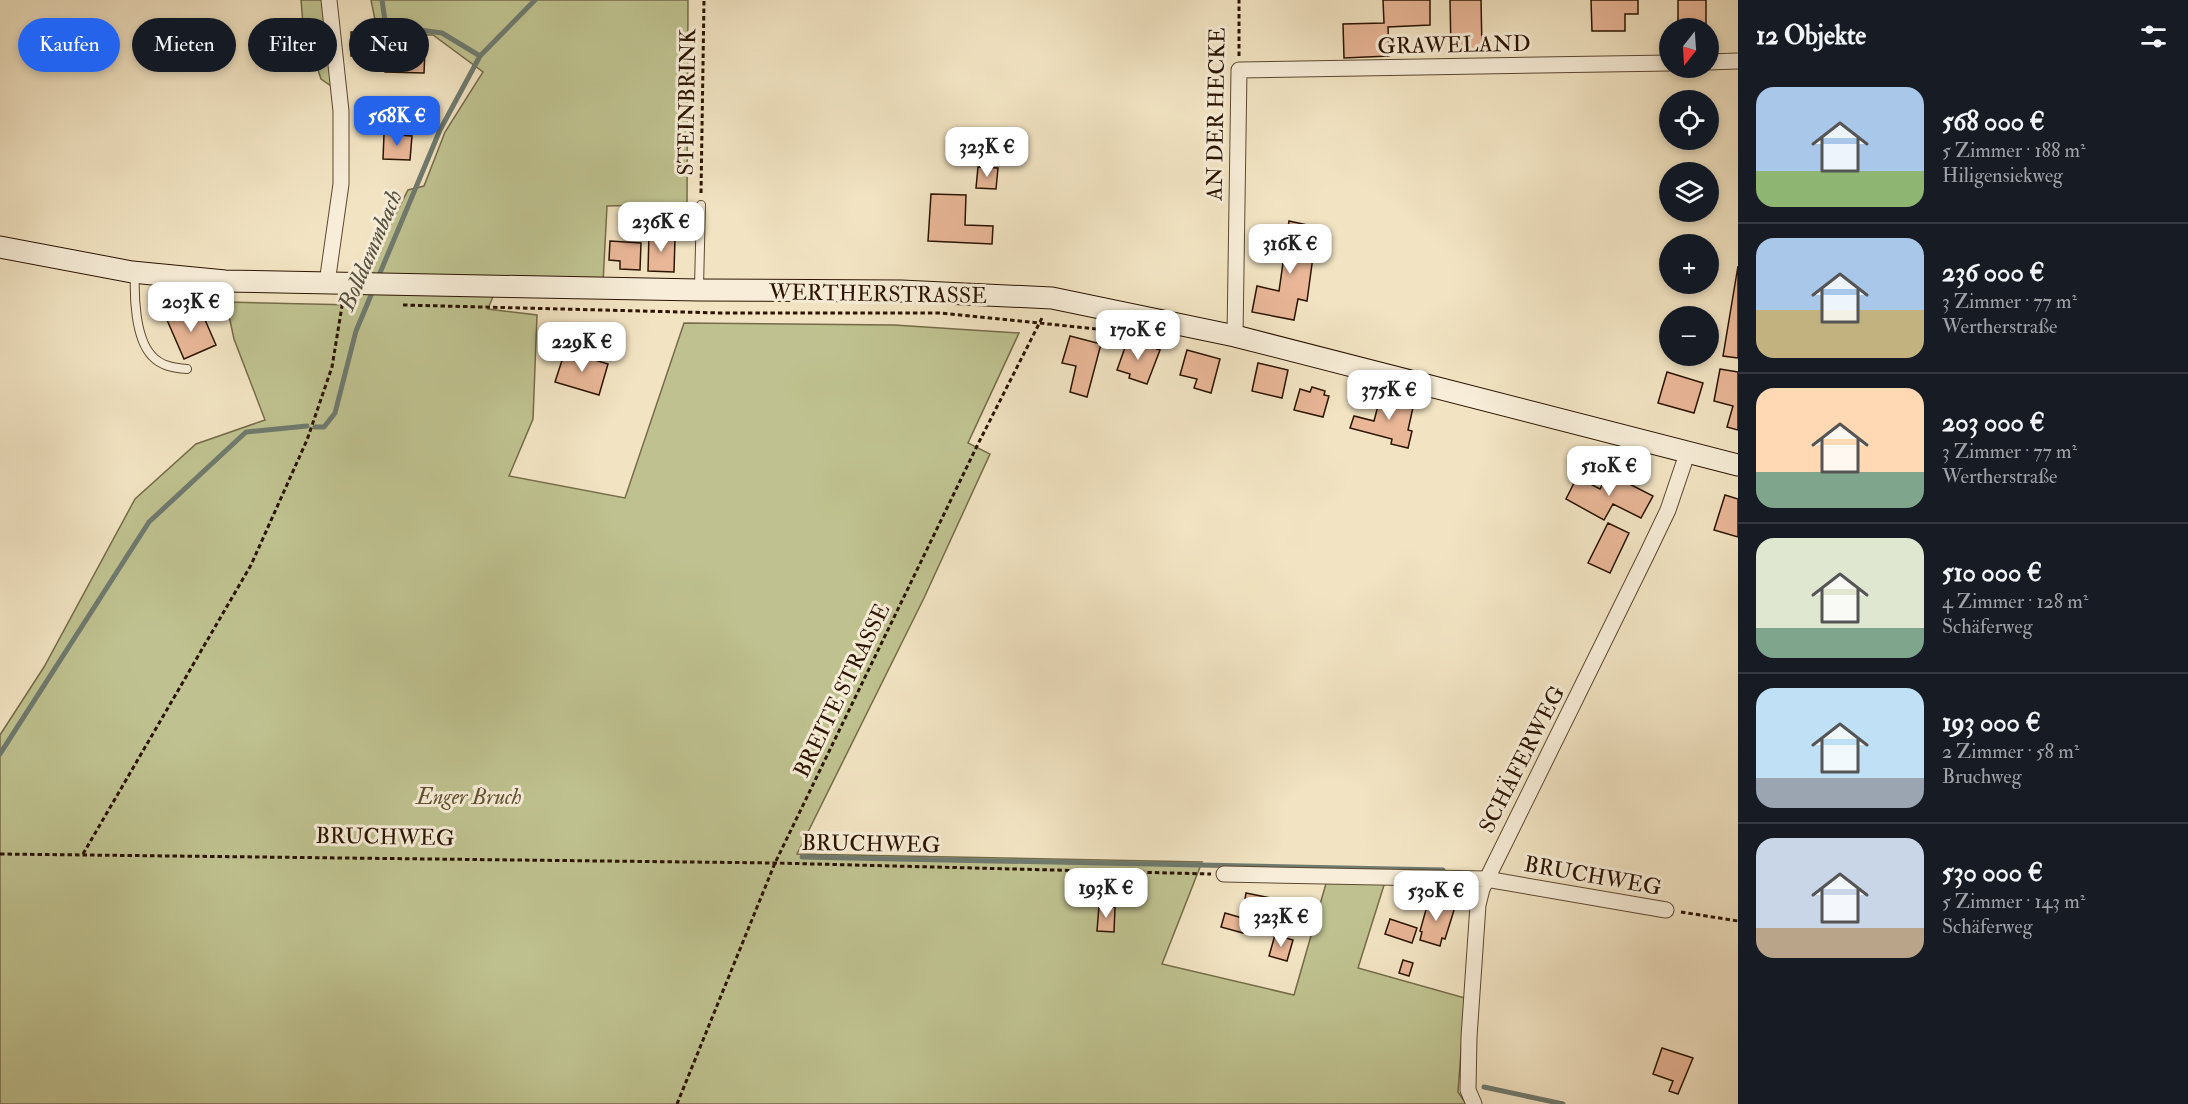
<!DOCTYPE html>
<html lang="de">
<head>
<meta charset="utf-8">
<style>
  body { margin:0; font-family:"IM FELL Double Pica",serif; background:#20242c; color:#f1f3f6; height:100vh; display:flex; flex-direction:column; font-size:22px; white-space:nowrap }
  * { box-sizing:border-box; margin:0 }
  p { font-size:20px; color:#9ea1a6 }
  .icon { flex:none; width:33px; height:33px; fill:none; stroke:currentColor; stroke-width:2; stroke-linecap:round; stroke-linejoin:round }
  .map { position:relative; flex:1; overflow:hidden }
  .details { display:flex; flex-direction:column; background:#171b24; width:450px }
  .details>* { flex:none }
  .guide { position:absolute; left:18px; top:18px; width:570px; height:54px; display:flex; gap:12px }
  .needle { width:39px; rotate:197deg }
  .controls { position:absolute; left:1659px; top:18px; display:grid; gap:12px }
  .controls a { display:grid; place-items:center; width:60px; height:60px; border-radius:50%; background:#171b24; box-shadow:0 3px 9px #0003; font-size:30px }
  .price { position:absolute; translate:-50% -51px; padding:0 14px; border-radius:12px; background:#fff; color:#222; font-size:20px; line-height:39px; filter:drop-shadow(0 2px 3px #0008) }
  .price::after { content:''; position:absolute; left:50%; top:36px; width:18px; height:14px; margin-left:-9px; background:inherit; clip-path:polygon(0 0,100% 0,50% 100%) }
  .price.selected { background:#2563eb; color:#fff }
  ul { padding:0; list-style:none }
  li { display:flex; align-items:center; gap:18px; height:150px; padding:0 18px }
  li+li { border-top:2px solid #363941 }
  li span { display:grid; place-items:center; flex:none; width:168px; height:120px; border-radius:18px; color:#555 }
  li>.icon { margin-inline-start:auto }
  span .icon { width:72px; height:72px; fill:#fffc; stroke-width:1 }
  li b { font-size:26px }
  h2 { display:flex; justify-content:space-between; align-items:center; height:72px; padding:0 18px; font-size:26px }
  .chip { padding:0 21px; border-radius:27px; background:#171b24; box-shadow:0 3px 9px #0003; font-size:21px; line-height:54px }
  .chip.selected { background:#2563eb; color:#fff }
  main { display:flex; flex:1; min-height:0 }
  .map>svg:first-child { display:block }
</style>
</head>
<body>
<main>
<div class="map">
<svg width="1738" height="1104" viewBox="0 0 1738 1104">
  <rect width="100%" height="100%" fill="#f2e4c3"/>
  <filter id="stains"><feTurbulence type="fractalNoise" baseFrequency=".00333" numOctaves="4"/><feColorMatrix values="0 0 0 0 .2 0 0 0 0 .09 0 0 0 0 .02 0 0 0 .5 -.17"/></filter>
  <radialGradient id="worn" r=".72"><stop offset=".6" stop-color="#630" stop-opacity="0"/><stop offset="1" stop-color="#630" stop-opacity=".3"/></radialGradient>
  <path fill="#bfc290" stroke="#756b48" stroke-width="1.5" d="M301,0H322L331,86L321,79L303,24Z
    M371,0H688L687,204L607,206L603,283L500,279L488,309L537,315L533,419L509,476L625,498L684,323L894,325L1019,333L968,443L990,454L924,598L797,854L1202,862L1162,964L1294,995L1327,880L1385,882L1358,968L1465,998L1458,1092L1466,1104H0V735L44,667L135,499L196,444L265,420L234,339L226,302L355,305L366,273L408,190L424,186L445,132L483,72L433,35H378Z"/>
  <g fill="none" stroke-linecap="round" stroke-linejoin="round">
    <path stroke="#6f7a6e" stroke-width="5" d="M382,0L385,21L406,28L442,33L480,56
      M377,280L440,130L480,56L535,0
      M315,427H324L335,413L356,331L374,288
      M0,754L149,522L246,432L307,426
      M802,857L1443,870
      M1484,1087L1563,1104"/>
  </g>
  <path fill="#e9b798" stroke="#2b1400" stroke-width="1.5" d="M1383,0H1430V25L1388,27L1389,56L1344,58L1343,24L1384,23Z
    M1450,0H1481L1482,50H1451Z
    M1591,0H1638V14H1625V31H1592Z
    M1678,0H1706V28H1678Z
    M351,32H364L365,56H351Z
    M386,48L425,49L424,73L385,72Z
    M384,134L412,136L410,160L383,159Z
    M978,167L998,168L996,189L976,188Z
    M931,194L966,195L965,225L993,226L992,244L928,241Z
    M1289,221L1317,227L1307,301L1298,299L1294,320L1252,312L1257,286L1279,291Z
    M649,233H662L661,237L675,238L674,272L648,271Z
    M610,241L641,243L640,270L620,269V261L609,260Z
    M1738,266V358L1723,356Z
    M199,306L216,345L184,359L167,320Z
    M1070,336L1101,344L1087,397L1070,392L1076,366L1062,363Z
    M1128,339L1160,350L1147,384L1129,378L1130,374L1117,370Z
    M1187,350L1220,359L1211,393L1194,388L1197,379L1180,375Z
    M565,351L608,364L599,395L555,382Z
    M1258,363L1288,370L1282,398L1252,391Z
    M1720,369L1738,372V430L1727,427L1733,406L1714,401Z
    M1667,372L1703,383L1694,413L1658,403Z
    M1312,387L1325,391L1324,395L1329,396L1323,417L1294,410L1300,389L1310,392Z
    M1381,394L1414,403L1408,430L1412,431L1408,448L1391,444L1392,439L1350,428L1354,416L1374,421Z
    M1608,473L1653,496L1641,518L1613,504L1604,520L1566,499L1577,477L1600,489Z
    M1725,495L1738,499V537L1714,530Z
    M1608,523L1629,533L1610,573L1588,563Z
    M1246,893L1276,899L1270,925L1242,918Z
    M1429,899L1455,907L1445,939L1442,938L1440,946L1420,940L1422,932L1420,931Z
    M1099,906L1115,907L1114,932L1097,931Z
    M1225,913L1246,919L1243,933L1221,927Z
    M1390,919L1417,928L1412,943L1385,934Z
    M1275,935L1293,940L1287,961L1269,956Z
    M1403,960L1413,963L1409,976L1399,973Z
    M1662,1048L1693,1058L1678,1094L1669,1091L1673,1081L1653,1074Z"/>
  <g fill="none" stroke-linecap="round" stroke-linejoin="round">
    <defs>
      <path id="service" d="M135,273C134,296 135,338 152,356C161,366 174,368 187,369
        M699,287L701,205"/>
      <path id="minor" d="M1708,62L1738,61
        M327,283L341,184V111L329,0
        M1235,336L1239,70L1670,63
        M1224,874L1486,879L1666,910
        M1474,1104L1468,1090L1469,1037L1478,905L1482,889L1647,554L1668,510L1688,451"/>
      <path id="secondary" d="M0,247L132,272L225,281L699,290L901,291L1052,298L1235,336L1738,465"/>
    </defs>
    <use href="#service" stroke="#5d4831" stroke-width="10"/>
    <use href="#minor" stroke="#5d4831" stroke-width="17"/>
    <use href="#secondary" stroke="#2b1400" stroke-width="23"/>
    <path stroke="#2b1400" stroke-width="3" stroke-dasharray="4.5 3" stroke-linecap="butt" d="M1239,56V0
      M701,193L704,0
      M403,305L721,313H941L1107,330
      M1589,447C1602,457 1618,459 1634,459
      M0,854L775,863L1211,874
      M83,854L251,565L307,440L332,367L343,300
      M1681,912L1738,921
      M677,1104L775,863L977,446L1043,316"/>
    <use href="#service" stroke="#f7edd8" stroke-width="8"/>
    <use href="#minor" stroke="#f7edd8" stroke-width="15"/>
    <use href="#secondary" stroke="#f7edd8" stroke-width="21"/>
  </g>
  <g text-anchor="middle" stroke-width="6" stroke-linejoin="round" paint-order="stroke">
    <g font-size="22" fill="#2b1400" stroke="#f7edd8">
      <text transform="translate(1454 44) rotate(-1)" y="8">GRAWELAND</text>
      <text transform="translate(686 102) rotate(-89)" y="8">STEINBRINK</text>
      <text transform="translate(1215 114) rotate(-89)" y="8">AN DER HECKE</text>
      <text transform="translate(878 293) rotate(1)" y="8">WERTHERSTRASSE</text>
      <text transform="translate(841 690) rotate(-64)" y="8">BREITE STRASSE</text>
      <text transform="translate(1521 759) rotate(-63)" y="8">SCHÄFERWEG</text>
      <text transform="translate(385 836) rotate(1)" y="8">BRUCHWEG</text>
      <text transform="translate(871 843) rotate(1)" y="8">BRUCHWEG</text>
      <text transform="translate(1593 875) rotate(10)" y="8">BRUCHWEG</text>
    </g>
    <g font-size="22" font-style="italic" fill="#5f5132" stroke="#f7edd8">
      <text x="469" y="804">Enger Bruch</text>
    </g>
    <g font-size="24" font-style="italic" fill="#535040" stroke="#f7edd8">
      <text transform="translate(370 250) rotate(-67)" y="8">Bolldammbach</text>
    </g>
  </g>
  <rect width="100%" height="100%" filter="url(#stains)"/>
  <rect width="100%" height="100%" fill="url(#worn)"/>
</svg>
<div class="controls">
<a><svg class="needle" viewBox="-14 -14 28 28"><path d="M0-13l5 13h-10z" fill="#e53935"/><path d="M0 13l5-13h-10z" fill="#9ea1a6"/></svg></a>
<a><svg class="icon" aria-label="locate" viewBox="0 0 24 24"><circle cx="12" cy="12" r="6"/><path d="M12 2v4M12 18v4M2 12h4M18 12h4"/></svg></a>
<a><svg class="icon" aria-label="layers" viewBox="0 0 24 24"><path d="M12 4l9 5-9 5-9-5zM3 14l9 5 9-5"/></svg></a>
<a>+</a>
<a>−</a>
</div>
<b class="price selected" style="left:397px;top:147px">568K €</b>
<b class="price" style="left:987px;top:178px">323K €</b>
<b class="price" style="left:661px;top:253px">236K €</b>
<b class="price" style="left:1290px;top:275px">316K €</b>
<b class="price" style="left:191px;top:333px">203K €</b>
<b class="price" style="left:1138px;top:361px">170K €</b>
<b class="price" style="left:582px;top:373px">229K €</b>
<b class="price" style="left:1389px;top:421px">375K €</b>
<b class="price" style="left:1609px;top:497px">510K €</b>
<b class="price" style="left:1106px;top:919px">193K €</b>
<b class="price" style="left:1436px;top:922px">530K €</b>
<b class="price" style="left:1281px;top:948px">323K €</b>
<div class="guide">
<a class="chip selected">Kaufen</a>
<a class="chip">Mieten</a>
<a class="chip">Filter</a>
<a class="chip">Neu</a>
</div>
</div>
<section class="details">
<h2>12 Objekte<svg class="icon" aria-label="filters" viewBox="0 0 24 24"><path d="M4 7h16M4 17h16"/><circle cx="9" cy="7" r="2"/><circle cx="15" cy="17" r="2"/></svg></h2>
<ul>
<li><span style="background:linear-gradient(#a9c7e8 70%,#8fb573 0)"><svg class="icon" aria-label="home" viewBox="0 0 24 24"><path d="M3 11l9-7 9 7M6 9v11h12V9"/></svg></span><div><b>568 000 €</b><p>5 Zimmer · 188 m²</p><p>Hiligensiekweg</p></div></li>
<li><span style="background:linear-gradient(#a9c7e8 60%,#c2b280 0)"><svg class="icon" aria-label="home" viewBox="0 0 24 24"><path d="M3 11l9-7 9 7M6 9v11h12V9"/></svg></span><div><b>236 000 €</b><p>3 Zimmer · 77 m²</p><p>Wertherstraße</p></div></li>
<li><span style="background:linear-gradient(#ffd9b3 70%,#7fa58c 0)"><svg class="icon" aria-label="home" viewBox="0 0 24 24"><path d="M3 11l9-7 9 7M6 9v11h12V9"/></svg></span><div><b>203 000 €</b><p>3 Zimmer · 77 m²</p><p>Wertherstraße</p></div></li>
<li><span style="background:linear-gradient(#dfe7d0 75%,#7fa58c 0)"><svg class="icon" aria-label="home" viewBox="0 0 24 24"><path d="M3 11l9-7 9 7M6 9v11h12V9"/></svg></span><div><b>510 000 €</b><p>4 Zimmer · 128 m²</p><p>Schäferweg</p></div></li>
<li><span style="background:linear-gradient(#bfe0f5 75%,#9aa5b1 0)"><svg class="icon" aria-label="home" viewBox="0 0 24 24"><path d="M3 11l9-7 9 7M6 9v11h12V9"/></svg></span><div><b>193 000 €</b><p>2 Zimmer · 58 m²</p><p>Bruchweg</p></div></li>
<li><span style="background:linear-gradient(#c9d6e8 75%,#b9a48a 0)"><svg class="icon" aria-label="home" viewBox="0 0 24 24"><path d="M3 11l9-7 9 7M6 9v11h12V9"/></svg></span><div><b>530 000 €</b><p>5 Zimmer · 143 m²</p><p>Schäferweg</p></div></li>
</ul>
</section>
</main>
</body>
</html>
